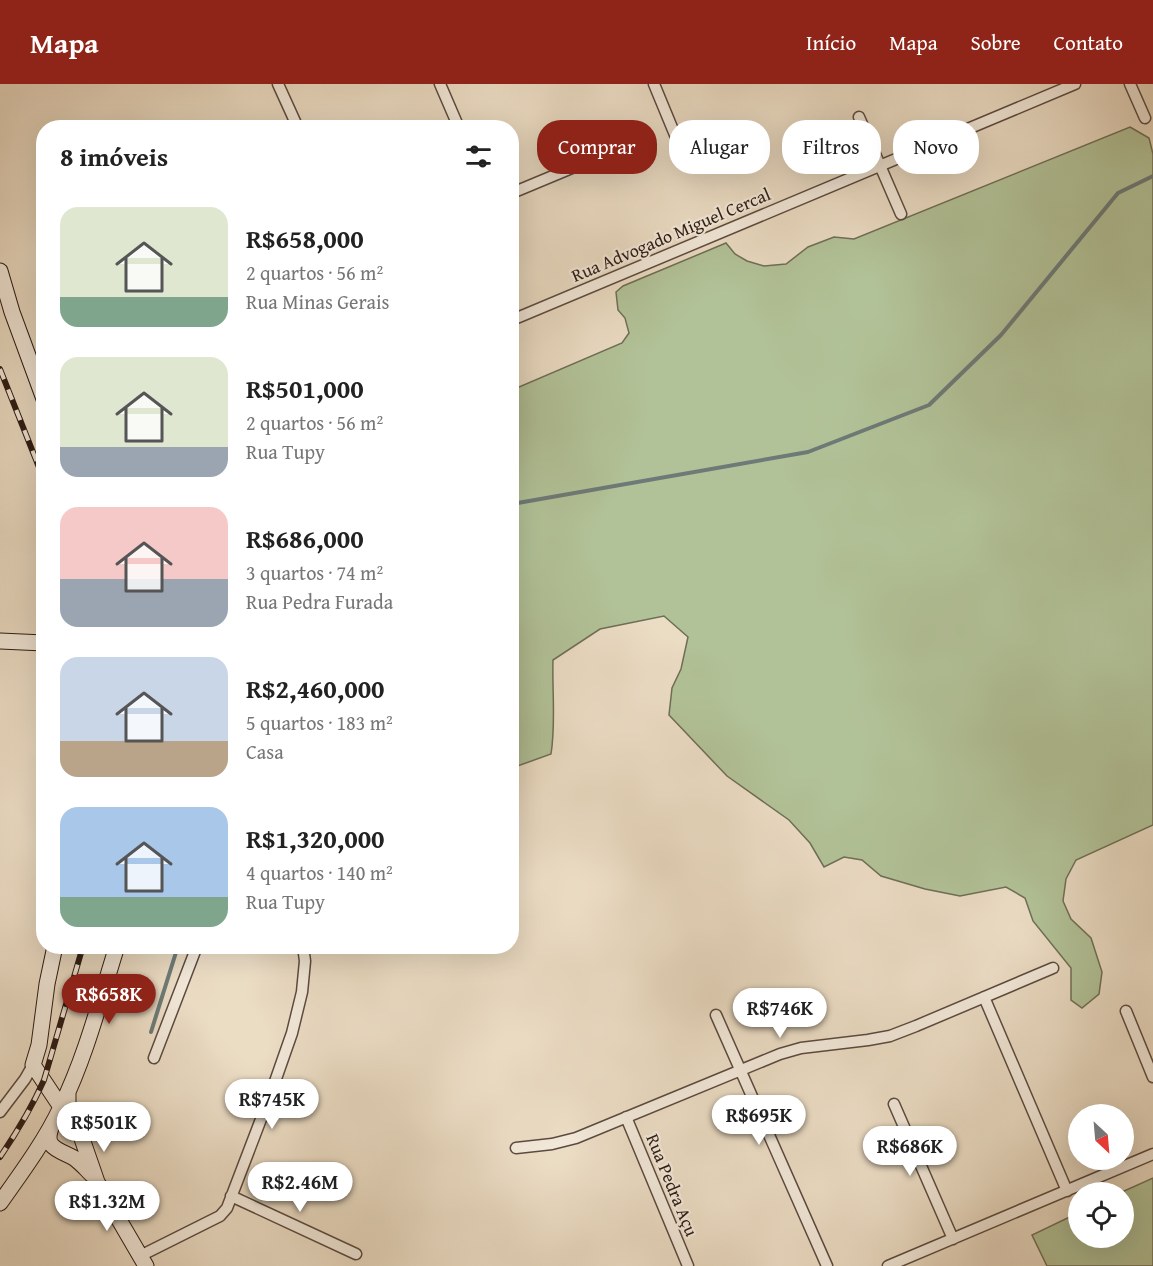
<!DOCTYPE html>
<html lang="pt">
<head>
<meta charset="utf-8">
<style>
  body { margin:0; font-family:"Gentium Book Plus",serif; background:#f2f2f2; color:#222; height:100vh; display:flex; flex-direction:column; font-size:22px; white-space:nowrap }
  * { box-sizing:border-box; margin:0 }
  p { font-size:20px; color:#767676 }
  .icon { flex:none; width:33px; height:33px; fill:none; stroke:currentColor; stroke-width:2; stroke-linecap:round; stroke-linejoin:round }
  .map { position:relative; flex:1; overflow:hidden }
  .panel { position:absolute; left:36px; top:36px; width:483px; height:834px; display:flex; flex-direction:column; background:#fff; border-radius:24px; box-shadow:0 6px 24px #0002 }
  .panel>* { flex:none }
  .top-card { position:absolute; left:537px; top:36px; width:525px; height:54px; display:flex; gap:12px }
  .needle { width:39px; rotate:154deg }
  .fabs { position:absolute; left:1068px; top:1020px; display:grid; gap:12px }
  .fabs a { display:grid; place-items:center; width:66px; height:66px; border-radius:50%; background:#fff; box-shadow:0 6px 24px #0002; font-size:30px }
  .price { position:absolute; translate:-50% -51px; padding:0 14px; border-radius:21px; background:#fff; color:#222; font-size:20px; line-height:39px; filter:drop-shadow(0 2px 3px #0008) }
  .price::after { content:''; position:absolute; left:50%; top:36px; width:18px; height:14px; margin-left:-9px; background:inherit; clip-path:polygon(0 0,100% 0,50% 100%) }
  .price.on { background:#8f2418; color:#fff }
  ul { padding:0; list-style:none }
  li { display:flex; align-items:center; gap:18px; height:150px; padding:0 24px }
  li span { display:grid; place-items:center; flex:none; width:168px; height:120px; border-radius:18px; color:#555 }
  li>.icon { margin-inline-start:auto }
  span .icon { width:72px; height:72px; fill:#fffc; stroke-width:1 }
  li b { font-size:26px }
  h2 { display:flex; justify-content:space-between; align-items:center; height:72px; padding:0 24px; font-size:26px }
  .pill { padding:0 21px; border-radius:24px; background:#fff; box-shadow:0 6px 24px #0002; font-size:21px; line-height:54px }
  .pill.on { background:#8f2418; color:#fff }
  header { display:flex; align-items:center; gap:36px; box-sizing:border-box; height:84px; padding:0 30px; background:#8f2418; color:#fff }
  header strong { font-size:28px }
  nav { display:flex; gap:33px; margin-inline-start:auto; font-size:21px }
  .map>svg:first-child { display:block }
</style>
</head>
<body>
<header>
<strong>Mapa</strong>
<nav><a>Início</a><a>Mapa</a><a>Sobre</a><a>Contato</a></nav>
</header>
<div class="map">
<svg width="1153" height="1182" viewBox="0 0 1153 1182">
  <rect width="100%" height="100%" fill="#ebdcc4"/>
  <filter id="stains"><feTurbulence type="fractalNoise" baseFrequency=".00333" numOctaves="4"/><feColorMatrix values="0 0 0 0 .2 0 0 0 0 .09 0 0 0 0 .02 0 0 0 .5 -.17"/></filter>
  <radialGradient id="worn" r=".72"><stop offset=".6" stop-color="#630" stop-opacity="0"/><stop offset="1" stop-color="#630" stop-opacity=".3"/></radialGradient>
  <path fill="#b2c298" stroke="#6e6e56" stroke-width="1.5" d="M1130,43L1149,54L1153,70V741L1076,776L1066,795L1063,817L1071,835L1091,854L1102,888L1099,910L1082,924L1071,916V884L1033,837L1025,814L1006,803L960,812L925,805L881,792L862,776L844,773L824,783L810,759L789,736L727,692L669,631L672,604L681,585L688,553L664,532L600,545L553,576C552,607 556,639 551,670L512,684V306L622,259L629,249L625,234L618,226L616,208L623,202L726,159L735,170L747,177L764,182L786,180L808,163L834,153L854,155Z
    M1153,1094V1182H1047L1032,1151L1078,1129V1154H1124V1108H1122Z"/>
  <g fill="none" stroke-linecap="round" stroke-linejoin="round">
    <path stroke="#6d7a77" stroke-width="4" d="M512,420L808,368L929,321L1001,251L1118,109L1153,92
      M151,948L178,862"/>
    <defs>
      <path id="street" d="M278,0L298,44
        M440,0L459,44
        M654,0L685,75
        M1130,0L1145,34
        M859,33L901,130
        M512,109L620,64
        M512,236L1075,0
        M984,913L1067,1107
        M1126,927L1153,993
        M716,931L827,1182
        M154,974L197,862
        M894,1020L953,1155
        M0,1028L25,995L33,981
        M626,1033L688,1182
        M516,1064L552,1060L576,1054L780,970L801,964L868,956L890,952L916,942L1053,884
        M231,1112L356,1170
        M140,1172L220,1132L227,1124L271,1009L292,949L302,908L305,877L303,862
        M888,1182L1153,1070"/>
      <path id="secondary" d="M0,187L12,228L44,315
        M0,557L44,559
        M55,862L47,900L39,961L33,981L61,1023L67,1029
        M68,1009V1023L71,1032L79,1046L97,1098L146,1182
        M51,1044C43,1064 60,1066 74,1074C81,1079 86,1085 92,1091
        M0,1119C22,1088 45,1057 61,1023C86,972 100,916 117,862"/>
    </defs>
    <use href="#street" stroke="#5b4a40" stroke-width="13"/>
    <use href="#secondary" stroke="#2b1a14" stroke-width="17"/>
    <use href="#street" stroke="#f2e8d9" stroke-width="10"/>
    <use href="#secondary" stroke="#f2e8d9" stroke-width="15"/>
    <defs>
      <path id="rail" d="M0,285L44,396
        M0,1073C17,1048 32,1023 44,996L83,862"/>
    </defs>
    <use href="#rail" stroke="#2b1a14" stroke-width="6"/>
    <use href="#rail" stroke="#f2e8d9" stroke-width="4" stroke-dasharray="11" stroke-linecap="butt"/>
  </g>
  <g text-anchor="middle" stroke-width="4.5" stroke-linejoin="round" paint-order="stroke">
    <g font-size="18" fill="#2b1a14" stroke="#f2e8d9">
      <text transform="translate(671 151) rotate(-23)" y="6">Rua Advogado Miguel Cercal</text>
      <text transform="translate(672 1101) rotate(68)" y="6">Rua Pedra Açu</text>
    </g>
  </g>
  <rect width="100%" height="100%" filter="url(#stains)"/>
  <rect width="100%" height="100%" fill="url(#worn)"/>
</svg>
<div class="fabs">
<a><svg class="needle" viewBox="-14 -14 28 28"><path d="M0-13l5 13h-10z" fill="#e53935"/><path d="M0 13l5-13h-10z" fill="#767676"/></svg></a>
<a><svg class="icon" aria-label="locate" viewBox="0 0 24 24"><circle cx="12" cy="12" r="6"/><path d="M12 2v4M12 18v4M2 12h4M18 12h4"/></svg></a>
</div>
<b class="price on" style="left:109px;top:941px">R$658K</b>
<b class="price" style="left:780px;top:955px">R$746K</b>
<b class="price" style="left:272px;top:1046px">R$745K</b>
<b class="price" style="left:759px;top:1062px">R$695K</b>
<b class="price" style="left:104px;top:1069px">R$501K</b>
<b class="price" style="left:910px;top:1093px">R$686K</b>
<b class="price" style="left:300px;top:1129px">R$2.46M</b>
<b class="price" style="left:107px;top:1148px">R$1.32M</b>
<div class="top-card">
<a class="pill on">Comprar</a>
<a class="pill">Alugar</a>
<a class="pill">Filtros</a>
<a class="pill">Novo</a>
</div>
<section class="panel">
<h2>8 imóveis<svg class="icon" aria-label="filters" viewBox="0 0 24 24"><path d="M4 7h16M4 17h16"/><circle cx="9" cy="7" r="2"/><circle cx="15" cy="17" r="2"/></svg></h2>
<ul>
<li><span style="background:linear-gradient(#dfe7d0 75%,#7fa58c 0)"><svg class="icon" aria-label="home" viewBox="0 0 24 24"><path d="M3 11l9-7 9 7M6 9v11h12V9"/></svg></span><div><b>R$658,000</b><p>2 quartos · 56 m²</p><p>Rua Minas Gerais</p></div></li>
<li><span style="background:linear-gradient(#dfe7d0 75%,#9aa5b1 0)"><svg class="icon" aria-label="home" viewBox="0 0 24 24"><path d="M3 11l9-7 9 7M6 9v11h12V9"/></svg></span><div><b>R$501,000</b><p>2 quartos · 56 m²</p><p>Rua Tupy</p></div></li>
<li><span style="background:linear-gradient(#f6c9c9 60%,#9aa5b1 0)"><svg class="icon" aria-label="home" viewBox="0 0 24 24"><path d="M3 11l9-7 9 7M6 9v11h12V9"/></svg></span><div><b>R$686,000</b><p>3 quartos · 74 m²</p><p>Rua Pedra Furada</p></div></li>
<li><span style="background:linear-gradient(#c9d6e8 70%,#b9a48a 0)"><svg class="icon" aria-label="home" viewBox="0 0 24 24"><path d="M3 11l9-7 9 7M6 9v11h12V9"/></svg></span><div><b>R$2,460,000</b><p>5 quartos · 183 m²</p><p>Casa</p></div></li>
<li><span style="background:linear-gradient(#a9c7e8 75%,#7fa58c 0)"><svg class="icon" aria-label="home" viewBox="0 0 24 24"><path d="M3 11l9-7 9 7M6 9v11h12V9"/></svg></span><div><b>R$1,320,000</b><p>4 quartos · 140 m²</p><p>Rua Tupy</p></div></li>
</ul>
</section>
</div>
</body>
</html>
